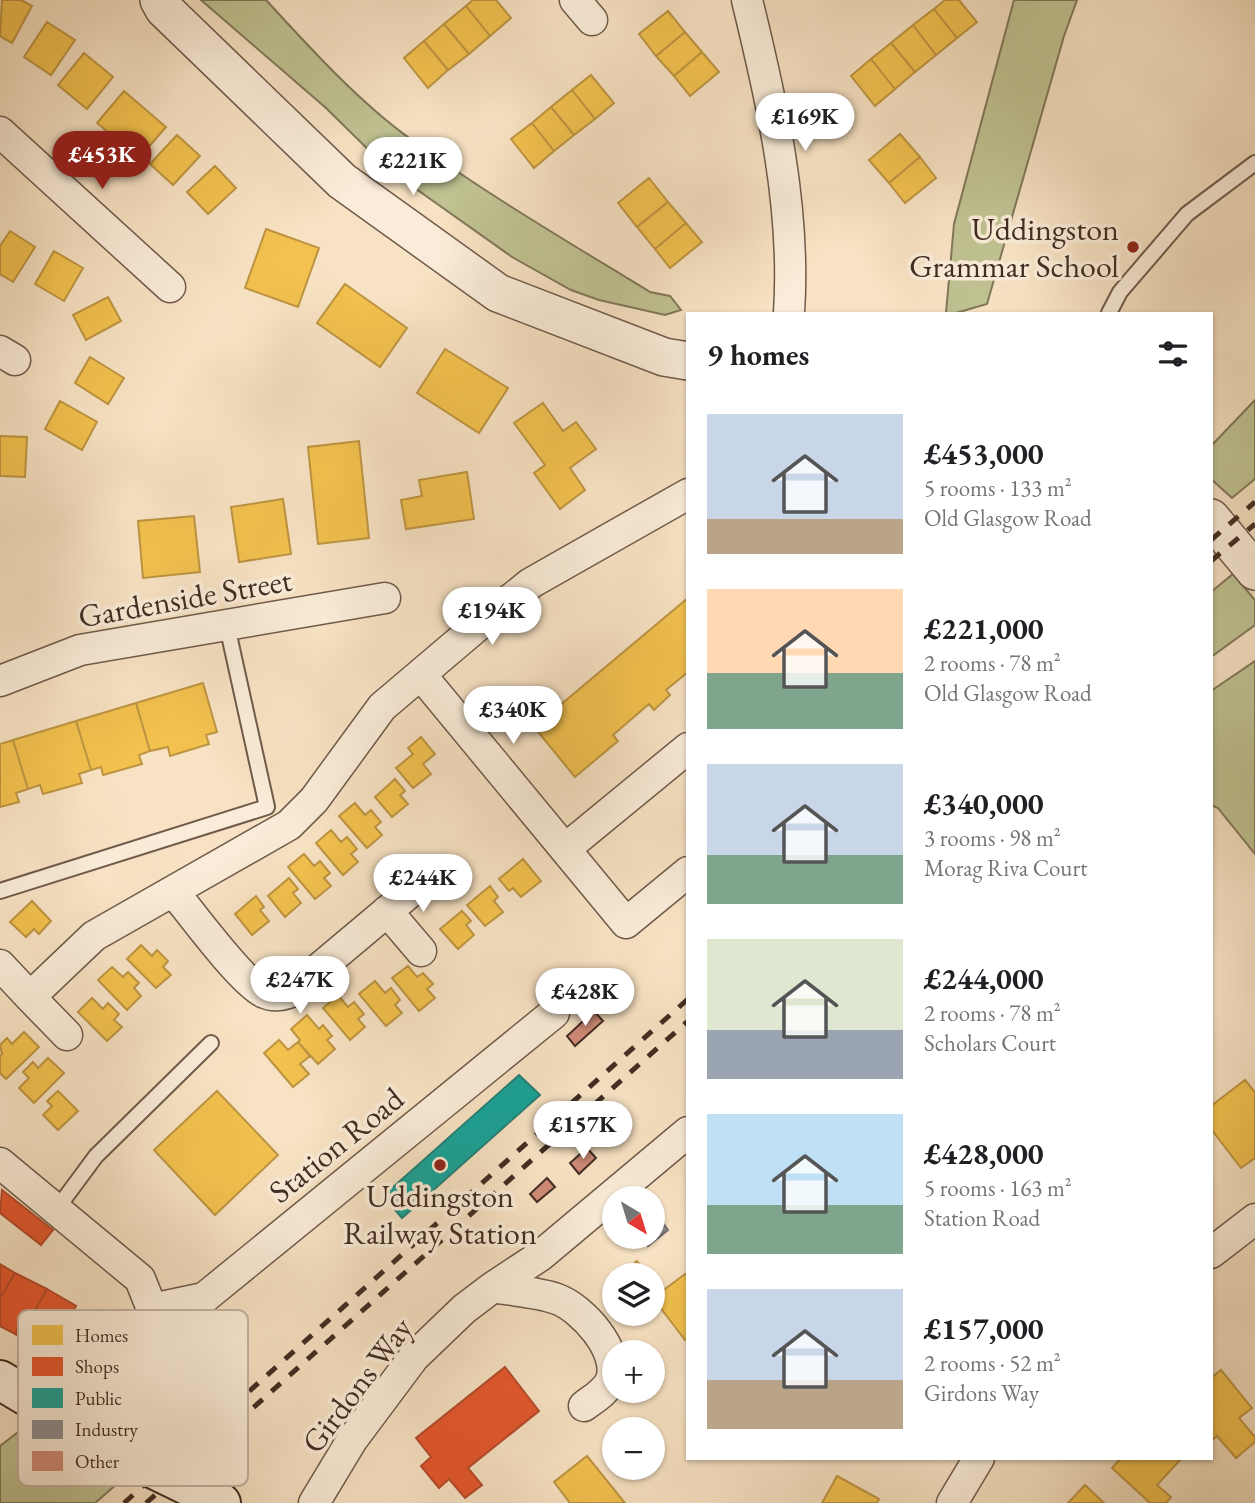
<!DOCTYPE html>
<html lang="en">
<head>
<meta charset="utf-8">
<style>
  body { margin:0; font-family:"EB Garamond",serif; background:#f6f6f6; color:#202124; height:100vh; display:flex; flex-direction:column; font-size:26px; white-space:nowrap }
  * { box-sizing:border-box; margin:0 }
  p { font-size:23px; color:#757577 }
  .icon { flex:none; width:38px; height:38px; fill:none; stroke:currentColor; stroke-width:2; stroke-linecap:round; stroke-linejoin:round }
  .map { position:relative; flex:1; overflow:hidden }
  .panel { position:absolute; left:686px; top:312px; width:527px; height:1148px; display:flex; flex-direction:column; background:#fff; border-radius:0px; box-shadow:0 2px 5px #0004 }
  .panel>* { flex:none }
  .needle { width:46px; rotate:142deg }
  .controls { position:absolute; left:602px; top:1186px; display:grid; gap:14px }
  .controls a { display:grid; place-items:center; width:63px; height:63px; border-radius:50%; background:#fff; box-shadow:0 2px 5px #0004; font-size:35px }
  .price { position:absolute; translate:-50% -60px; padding:0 16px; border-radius:24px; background:#fff; color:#222; font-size:23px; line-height:46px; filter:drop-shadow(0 2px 4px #0008) }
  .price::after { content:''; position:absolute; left:50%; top:42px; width:21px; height:16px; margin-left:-10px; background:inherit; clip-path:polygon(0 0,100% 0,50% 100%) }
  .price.selected { background:#8f2418; color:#fff }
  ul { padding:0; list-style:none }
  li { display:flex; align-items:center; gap:21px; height:175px; padding:0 21px }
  li span { display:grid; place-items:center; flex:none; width:196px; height:140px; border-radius:0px; color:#555 }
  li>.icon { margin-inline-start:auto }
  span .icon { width:84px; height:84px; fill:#fffc; stroke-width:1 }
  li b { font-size:30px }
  h2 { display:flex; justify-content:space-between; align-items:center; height:84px; padding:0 21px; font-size:30px }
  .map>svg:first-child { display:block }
</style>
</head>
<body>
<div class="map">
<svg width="1255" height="1503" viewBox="0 0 1255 1503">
  <rect width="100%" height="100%" fill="#f7e2c3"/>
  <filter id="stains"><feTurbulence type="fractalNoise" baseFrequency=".00286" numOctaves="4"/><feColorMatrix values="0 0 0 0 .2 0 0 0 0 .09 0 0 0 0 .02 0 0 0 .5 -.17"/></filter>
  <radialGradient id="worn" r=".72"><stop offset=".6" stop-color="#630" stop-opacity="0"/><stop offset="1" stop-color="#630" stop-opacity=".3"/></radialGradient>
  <path fill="#c0c292" stroke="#81775a" stroke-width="2" d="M201,0H266C309,47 360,103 412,140C488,195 570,243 650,292L670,296L681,310L665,315L599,300L571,290L512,257L388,169L326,108Z
    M1014,0H1077L1064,36L987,304L956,313H946L954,224Z
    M1255,400V479L1232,498L1211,479V446Z
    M1233,574L1255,600V625L1211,657V592Z
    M1255,661V854L1218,808L1211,805V691Z
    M17,1433L118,1483L95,1503H0V1446Z"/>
  <path fill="#f2c14e" stroke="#bd9441" stroke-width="2" d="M2,0H21L32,6L12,43L0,36Z
    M473,0H496L511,18L490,36L466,6Z
    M945,0H959L977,22L957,38L934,9Z
    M466,6L490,36L469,54L444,24Z
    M934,9L957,38L936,55L913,25Z
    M668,11L685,32L656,56L639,34Z
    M47,22L75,40L51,75L24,57Z
    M444,24L469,54L448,70L424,41Z
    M913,25L936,55L915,72L891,43Z
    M685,32L702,52L674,76L656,56Z
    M424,41L448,70L428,88L404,58Z
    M891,43L915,72L895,89L871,59Z
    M702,52L719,72L690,96L674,76Z
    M84,53L113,77L87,109L58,85Z
    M871,59L895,89L875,106L851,76Z
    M591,75L614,103L595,119L572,90Z
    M572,90L595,119L574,135L551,107Z
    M124,91L166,127L139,158L97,123Z
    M551,107L574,135L554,151L532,123Z
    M532,123L554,151L534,168L511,139Z
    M900,134L920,157L889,183L869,160Z
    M177,135L200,156L173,185L150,164Z
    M920,157L936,178L905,203L889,183Z
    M215,166L236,188L208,214L187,192Z
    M649,178L668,202L637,227L618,203Z
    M668,202L686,223L655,249L637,227Z
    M686,223L702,242L670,268L655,249Z
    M266,229L319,248L298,307L245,288Z
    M10,231L35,247L13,282L0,274V246Z
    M54,251L83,268L64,301L35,284Z
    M345,284L407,328L380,367L317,323Z
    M108,297L121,321L86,340L73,315Z
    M445,349L508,388L479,433L417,393Z
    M90,357L124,378L108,404L75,383Z
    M60,401L97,422L82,450L45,429Z
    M543,403L563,431L576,422L596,449L570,468L585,490L560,509L534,473L545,465L514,423Z
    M0,436L27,437L25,477L0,476Z
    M359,441L369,538L318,544L308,447Z
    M467,472L474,519L406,529L401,500L422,496L419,480Z
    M283,499L291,554L239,562L231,507Z
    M194,516L200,572L143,578L138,521Z
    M688,598V672L666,690L670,695L654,710L649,704L613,735L618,741L575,777L534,727Z
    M203,683L217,732L206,735L209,744L170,756L168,747L150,751L136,703Z
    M136,703L150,751L139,755L142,764L103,775L101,767L91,770L76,721Z
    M76,721L91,770L79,774L82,783L43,794L40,785L28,789L13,740Z
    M421,737L435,754L423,764L431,774L413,788L396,768L413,754L408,748Z
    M13,740L28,789L16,793L19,802L0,807V744Z
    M395,779L405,791L400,795L408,804L392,817L375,797Z
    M355,803L365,815L371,810L381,822L375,827L382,835L367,848L339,816Z
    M331,830L341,842L347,837L357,849L351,854L358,862L343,875L316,843Z
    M304,854L314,866L320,861L330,873L324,878L331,886L315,899L288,867Z
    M523,859L541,881L521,897L513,888L509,891L499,879Z
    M289,878L298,889L293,893L301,903L285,917L268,896Z
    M490,886L498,897L494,901L503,912L485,926L467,905Z
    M256,896L264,907L260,910L269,921L252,935L235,914Z
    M32,901L51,921L39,934L34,929L26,937L10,922Z
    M462,911L471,921L466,925L474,935L458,949L440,929Z
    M141,945L152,956L157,950L168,961L163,967L171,975L156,988L127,959Z
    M408,966L417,977L423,973L433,984L427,989L435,998L419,1011L392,978Z
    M112,967L123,977L128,972L139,983L134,988L141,996L127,1010L98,980Z
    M375,981L385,993L391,988L400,1000L395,1005L402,1013L386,1026L359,994Z
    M338,995L348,1007L354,1002L364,1014L358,1019L365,1027L350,1040L323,1008Z
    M92,998L103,1009L108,1003L119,1014L114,1020L122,1027L107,1041L78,1012Z
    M307,1015L319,1029L323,1025L332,1036L327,1040L335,1049L318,1064L298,1042L300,1040L291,1029Z
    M24,1032L39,1047L6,1079L0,1073V1056L2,1054L0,1045L7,1038L12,1044Z
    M279,1040L288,1050L298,1042L310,1056L300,1064L309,1074L293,1087L264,1053Z
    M48,1058L64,1073L34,1103L19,1088L29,1078L23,1072L33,1062L38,1068Z
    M1245,1080L1255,1092V1158L1241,1168L1211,1129V1106Z
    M58,1091L78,1111L58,1130L43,1115L52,1106L47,1101Z
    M217,1091L278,1155L215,1215L154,1150Z
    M637,1261L649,1276H618Z
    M685,1274L688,1277V1338L685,1340L653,1298Z
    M1221,1370L1252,1408L1239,1418L1255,1437V1442L1236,1458L1217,1436L1211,1441V1378Z
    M587,1456L625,1503H570L554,1482Z
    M1121,1458H1182L1157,1485L1171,1497L1166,1503H1150L1112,1468Z
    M837,1476L879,1499L877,1503H822Z
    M1085,1485L1104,1503H1068Z"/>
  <path fill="#e4572e" stroke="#b34a2b" stroke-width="2" d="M2,1190L53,1230L41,1245L0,1213Z
    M0,1264L15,1273L0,1298Z
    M15,1273L47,1289L31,1317L26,1314L15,1334L0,1326V1298Z
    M47,1289L76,1306L51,1354L15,1334L26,1314L31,1317Z
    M505,1367L539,1411L468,1468L482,1485L465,1498L449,1479L439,1488L421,1466L431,1457L416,1438Z"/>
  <path fill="#17a398" stroke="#247f75" stroke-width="2" d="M519,1075L540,1095L402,1218L383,1196Z"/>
  <path fill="#8d8d92" stroke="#767071" stroke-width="2" d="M653,1209L668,1230L648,1246L642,1237H653Z"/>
  <path fill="#d08b78" stroke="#422c23" stroke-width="2" d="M594,1011L603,1021L575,1046L567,1036Z
    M587,1148L596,1158L579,1174L570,1163Z
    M547,1178L555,1187L537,1202L530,1194Z"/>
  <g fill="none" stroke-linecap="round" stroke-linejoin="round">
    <defs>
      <path id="service" d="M1109,313L1120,292L1187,214L1255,163
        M0,891L267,807L227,626
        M56,1210L96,1156L211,1043"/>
      <path id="minor" d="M575,0L592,20
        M747,0C772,102 796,207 789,313
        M0,132L170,287
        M0,351L15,360
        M421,675L626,923L688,872
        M0,681L80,650L385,598
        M565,849L688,748
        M174,892C191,913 244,985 265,993C274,997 282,995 291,992L434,872
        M387,911L421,951
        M0,965L30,997
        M67,1035L30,997L94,936L289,825L314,800L382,707L481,623L531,583L688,494
        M0,1163L140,1279L152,1309L146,1324L81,1427
        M1211,1253L1255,1219
        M493,1287C514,1291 537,1292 557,1299C582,1308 621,1351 611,1380C606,1392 593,1399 584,1406
        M152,1309L204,1298L554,1013
        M314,1503L352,1440L414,1357L464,1309L493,1287L540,1256L688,1132
        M952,1503L979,1458"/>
      <path id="tertiary" d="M159,0L164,9L342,181L498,293L664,357L688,361
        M1211,518L1255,571"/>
      <path id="secondary" d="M0,1380L127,1456
        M197,1490L221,1503"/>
    </defs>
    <use href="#service" stroke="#6f5a4b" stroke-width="18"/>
    <use href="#minor" stroke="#6f5a4b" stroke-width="33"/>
    <use href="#tertiary" stroke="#6f5a4b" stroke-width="40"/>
    <use href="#secondary" stroke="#422c23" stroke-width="42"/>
    <use href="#service" stroke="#faecd8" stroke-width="14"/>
    <use href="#minor" stroke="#faecd8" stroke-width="30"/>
    <use href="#tertiary" stroke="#faecd8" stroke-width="37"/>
    <use href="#secondary" stroke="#faecd8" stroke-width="38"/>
    <path stroke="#422c23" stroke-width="5" stroke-dasharray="12 12" stroke-linecap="butt" d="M1211,540L1255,502
      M1211,561L1255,524
      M124,1503L688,999
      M146,1503L688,1021"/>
    <defs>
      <path id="secondary-bridge" d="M127,1456L197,1490"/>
    </defs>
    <use href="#secondary-bridge" stroke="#422c23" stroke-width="42" stroke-linecap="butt"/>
    <use href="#secondary-bridge" stroke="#faecd8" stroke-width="38"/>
  </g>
  <g fill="#8f2418" stroke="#faecd8" stroke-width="2.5">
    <circle cx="1133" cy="247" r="7"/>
    <circle cx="440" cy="1165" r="7"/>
  </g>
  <g text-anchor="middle" stroke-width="7" stroke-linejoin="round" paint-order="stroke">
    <g font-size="32" fill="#422c23" stroke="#faecd8" text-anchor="end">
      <text x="1119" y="240">Uddingston<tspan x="1119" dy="37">Grammar School</tspan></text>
      <text x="440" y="1207" text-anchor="middle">Uddingston<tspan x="440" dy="37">Railway Station</tspan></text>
    </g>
    <g font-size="32" fill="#422c23" stroke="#faecd8">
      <text transform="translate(185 598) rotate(-10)" y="11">Gardenside Street</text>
      <text transform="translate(336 1145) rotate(-39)" y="11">Station Road</text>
      <text transform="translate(357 1385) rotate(-53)" y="11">Girdons Way</text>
    </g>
  </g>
  <rect x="18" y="1310" width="230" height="176" rx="10" fill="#faecd8" stroke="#c3b2a2" stroke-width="2"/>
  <rect x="32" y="1325" width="31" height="20" fill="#f2c14e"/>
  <rect x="32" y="1357" width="31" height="19" fill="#e4572e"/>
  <rect x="32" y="1388" width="31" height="20" fill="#17a398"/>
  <rect x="32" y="1420" width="31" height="19" fill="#8d8d92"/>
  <rect x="32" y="1451" width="31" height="20" fill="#d08b78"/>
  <g font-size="19" fill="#422c23">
    <text x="75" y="1342">Homes</text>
    <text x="75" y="1373">Shops</text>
    <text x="75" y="1405">Public</text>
    <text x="75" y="1436">Industry</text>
    <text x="75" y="1468">Other</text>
  </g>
  <rect width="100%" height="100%" filter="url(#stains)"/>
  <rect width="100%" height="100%" fill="url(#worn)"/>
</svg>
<div class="controls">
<a><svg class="needle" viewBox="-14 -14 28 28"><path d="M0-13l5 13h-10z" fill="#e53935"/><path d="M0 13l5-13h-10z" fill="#757577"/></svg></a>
<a><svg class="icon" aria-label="layers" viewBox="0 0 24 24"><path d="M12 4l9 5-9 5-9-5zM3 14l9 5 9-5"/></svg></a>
<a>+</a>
<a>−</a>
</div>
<b class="price" style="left:805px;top:153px">£169K</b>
<b class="price selected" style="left:102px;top:191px">£453K</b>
<b class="price" style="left:413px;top:197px">£221K</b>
<b class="price" style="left:492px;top:647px">£194K</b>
<b class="price" style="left:513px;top:746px">£340K</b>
<b class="price" style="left:423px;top:914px">£244K</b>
<b class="price" style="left:300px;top:1016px">£247K</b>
<b class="price" style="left:585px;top:1028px">£428K</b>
<b class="price" style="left:583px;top:1161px">£157K</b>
<section class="panel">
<h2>9 homes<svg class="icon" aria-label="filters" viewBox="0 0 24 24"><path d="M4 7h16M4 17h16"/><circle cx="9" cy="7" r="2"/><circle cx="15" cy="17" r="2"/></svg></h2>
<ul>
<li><span style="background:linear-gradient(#c9d6e8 75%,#b9a48a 0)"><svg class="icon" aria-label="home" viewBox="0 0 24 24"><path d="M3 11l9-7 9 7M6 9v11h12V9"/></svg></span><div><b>£453,000</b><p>5 rooms · 133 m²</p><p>Old Glasgow Road</p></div></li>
<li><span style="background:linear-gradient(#ffd9b3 60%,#7fa58c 0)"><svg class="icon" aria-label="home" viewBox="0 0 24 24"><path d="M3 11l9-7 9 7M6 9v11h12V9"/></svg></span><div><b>£221,000</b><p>2 rooms · 78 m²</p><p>Old Glasgow Road</p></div></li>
<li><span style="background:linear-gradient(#c9d6e8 65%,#7fa58c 0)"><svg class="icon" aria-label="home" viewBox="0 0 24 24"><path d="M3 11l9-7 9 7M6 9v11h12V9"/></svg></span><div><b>£340,000</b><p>3 rooms · 98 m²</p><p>Morag Riva Court</p></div></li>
<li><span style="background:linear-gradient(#dfe7d0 65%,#9aa5b1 0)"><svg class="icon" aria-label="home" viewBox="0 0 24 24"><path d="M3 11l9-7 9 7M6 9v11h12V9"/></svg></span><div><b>£244,000</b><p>2 rooms · 78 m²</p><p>Scholars Court</p></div></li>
<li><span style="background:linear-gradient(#bfe0f5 65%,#7fa58c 0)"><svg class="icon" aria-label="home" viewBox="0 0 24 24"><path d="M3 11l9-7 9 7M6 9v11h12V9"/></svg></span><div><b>£428,000</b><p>5 rooms · 163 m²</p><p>Station Road</p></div></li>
<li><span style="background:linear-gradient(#c9d6e8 65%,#b9a48a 0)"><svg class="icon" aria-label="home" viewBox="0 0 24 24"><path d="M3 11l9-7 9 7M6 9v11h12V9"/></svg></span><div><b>£157,000</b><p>2 rooms · 52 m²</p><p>Girdons Way</p></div></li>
</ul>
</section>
</div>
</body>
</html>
